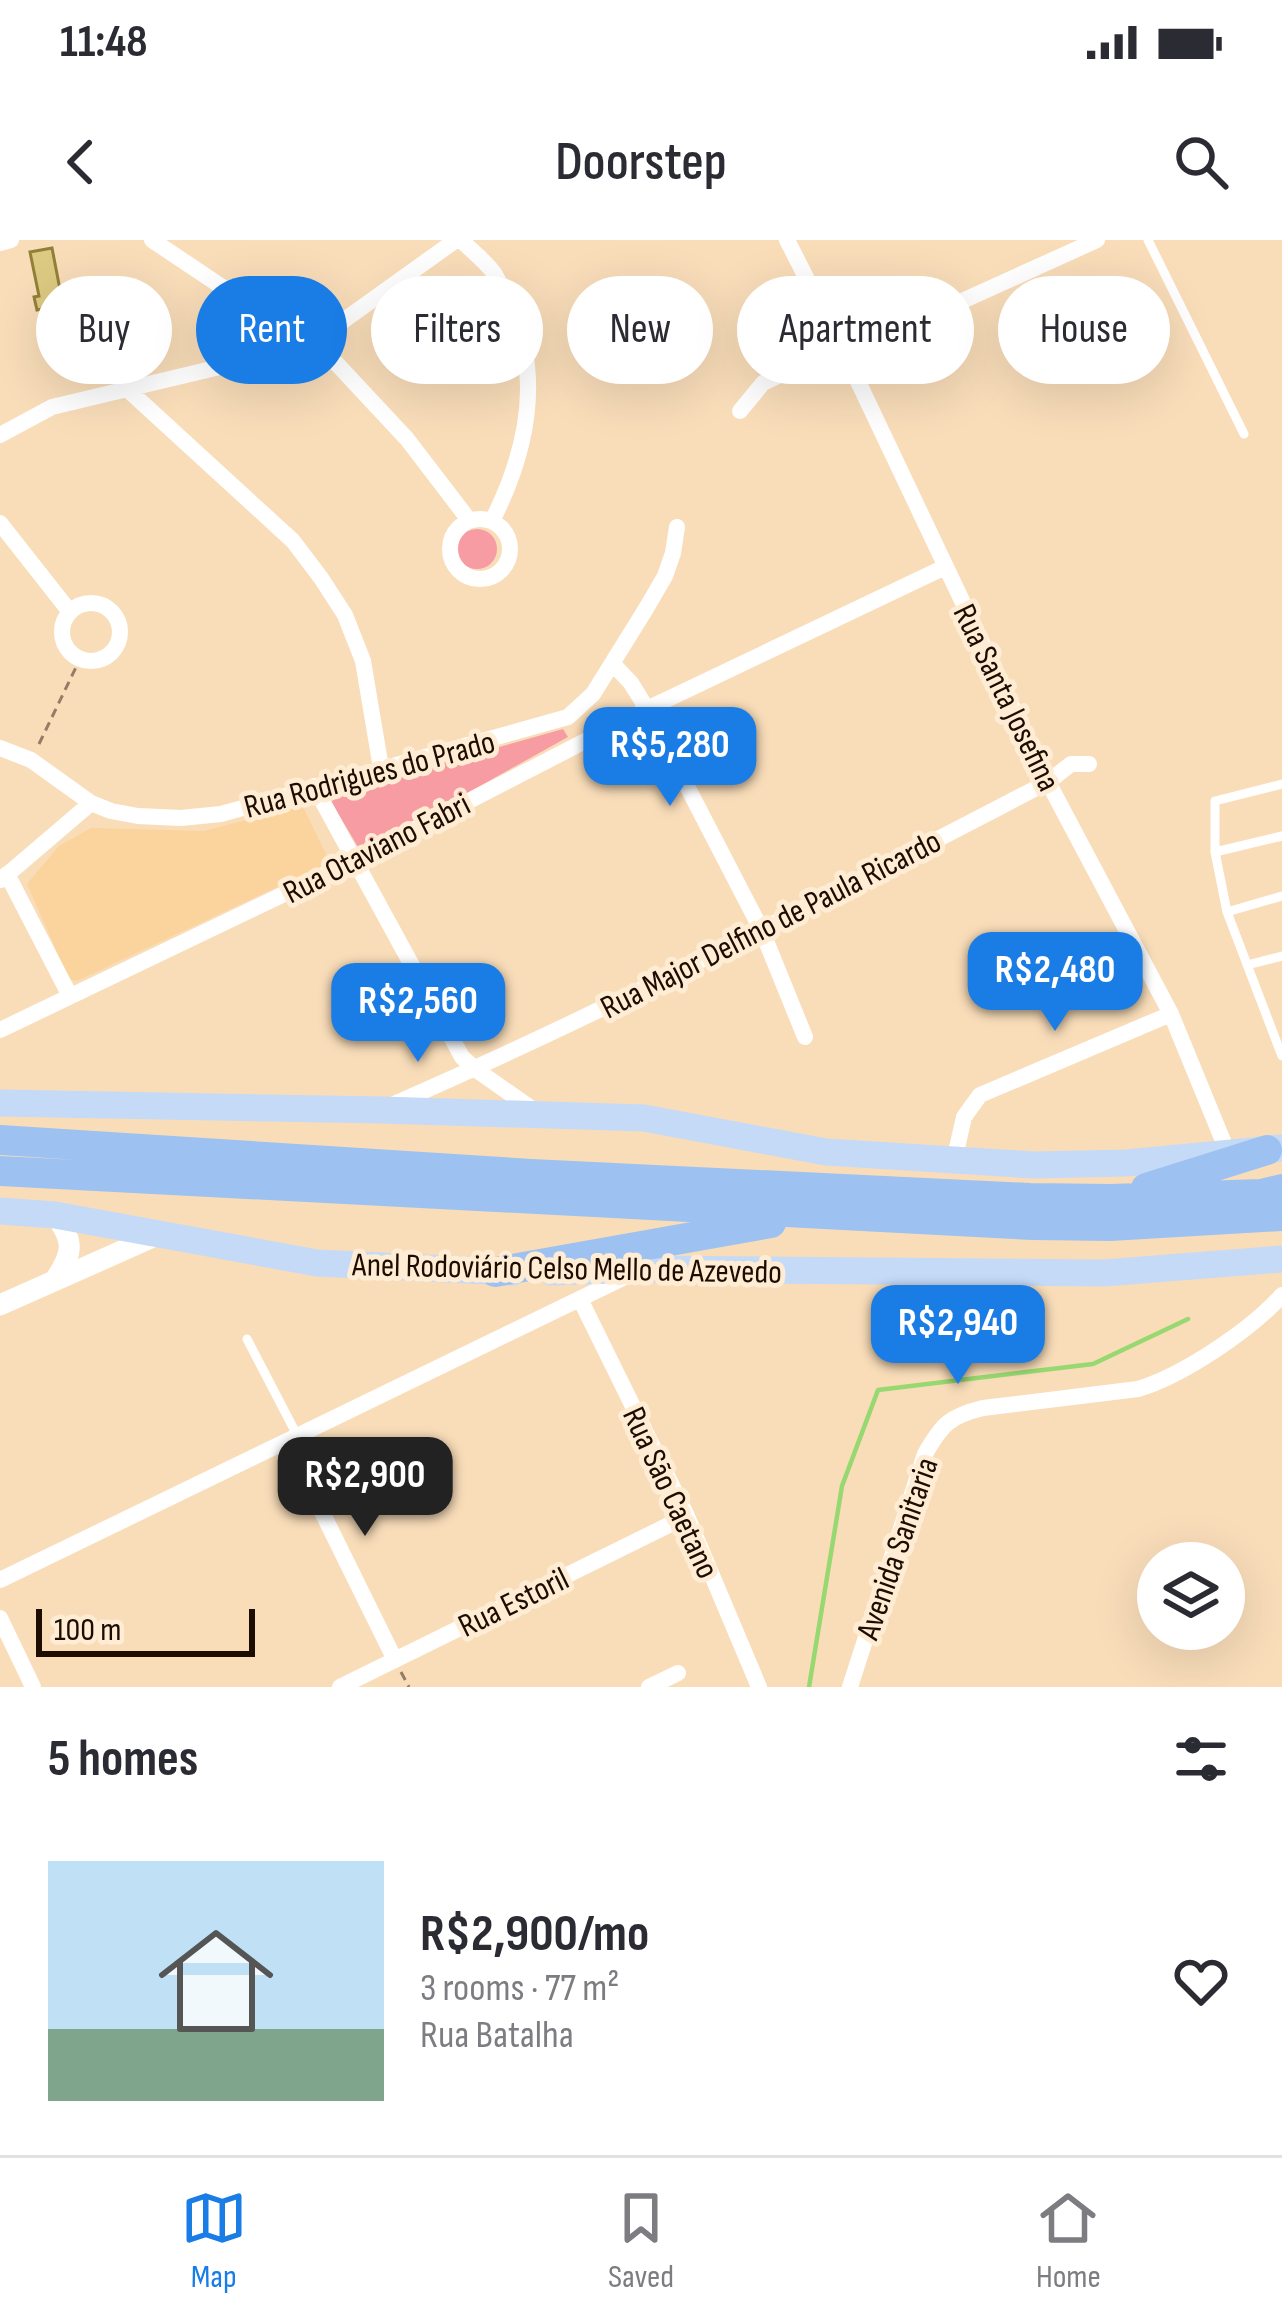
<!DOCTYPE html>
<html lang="en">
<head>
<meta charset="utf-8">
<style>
  body { margin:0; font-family:"Sofia Sans Condensed",sans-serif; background:#f2f2f3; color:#2b2b33; height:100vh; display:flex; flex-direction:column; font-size:45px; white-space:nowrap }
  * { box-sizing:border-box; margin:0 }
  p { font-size:39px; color:#7c7c81 }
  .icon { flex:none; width:66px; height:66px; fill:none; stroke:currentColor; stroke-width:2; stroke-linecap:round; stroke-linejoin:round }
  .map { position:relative; height:1447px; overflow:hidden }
  .sheet { display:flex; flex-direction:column; background:#fff; flex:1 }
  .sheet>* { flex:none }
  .banner { position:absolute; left:36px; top:36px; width:1212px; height:108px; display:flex; gap:24px }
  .controls { position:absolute; left:1137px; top:1302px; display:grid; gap:24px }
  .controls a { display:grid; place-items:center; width:108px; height:108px; border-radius:50%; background:#fff; box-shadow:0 12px 48px #0002; font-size:60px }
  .scale { position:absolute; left:36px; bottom:30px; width:219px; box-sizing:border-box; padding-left:12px; border:6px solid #1d0d00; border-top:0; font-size:33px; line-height:42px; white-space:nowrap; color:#1d0d00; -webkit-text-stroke:9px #ffecd4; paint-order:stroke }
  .price { position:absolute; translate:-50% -102px; padding:0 27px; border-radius:24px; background:#1a7ce5; color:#fff; font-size:39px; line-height:78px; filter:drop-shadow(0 3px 6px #0008) }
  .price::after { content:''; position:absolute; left:50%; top:72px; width:36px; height:27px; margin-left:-18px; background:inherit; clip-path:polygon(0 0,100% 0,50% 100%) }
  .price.selected { background:#222; color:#fff }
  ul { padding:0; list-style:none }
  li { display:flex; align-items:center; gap:36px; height:300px; padding:0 48px }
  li+li { border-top:3px solid #e1e1e2 }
  li span { display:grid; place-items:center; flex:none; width:336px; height:240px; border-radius:0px; color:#555 }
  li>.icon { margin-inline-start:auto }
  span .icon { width:144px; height:144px; fill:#fffc; stroke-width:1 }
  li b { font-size:51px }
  h2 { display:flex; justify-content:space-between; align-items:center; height:144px; padding:0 48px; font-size:51px }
  .pill { padding:0 42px; border-radius:54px; background:#fff; box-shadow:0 12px 48px #0002; font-size:42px; line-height:108px }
  .pill.selected { background:#1a7ce5; color:#fff }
  .status { display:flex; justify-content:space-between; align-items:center; height:84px; padding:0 60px; background:#fff; direction:ltr }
  .status svg { height:33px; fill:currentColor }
  header { display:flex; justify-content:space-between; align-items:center; height:156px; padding:0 48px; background:#fff; font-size:54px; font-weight:600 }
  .dock { display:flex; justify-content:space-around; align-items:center; height:168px; border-top:3px solid #e1e1e2; background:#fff; font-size:33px; color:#7c7c81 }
  .dock a { display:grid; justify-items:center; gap:6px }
  .dock .selected { color:#1a7ce5 }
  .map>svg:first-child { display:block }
</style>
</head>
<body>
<div class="status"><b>11:48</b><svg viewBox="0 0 49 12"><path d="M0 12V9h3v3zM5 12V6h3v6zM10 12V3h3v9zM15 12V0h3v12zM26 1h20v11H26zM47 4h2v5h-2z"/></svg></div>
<header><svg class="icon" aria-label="back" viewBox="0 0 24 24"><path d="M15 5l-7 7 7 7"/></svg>Doorstep<svg class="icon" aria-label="search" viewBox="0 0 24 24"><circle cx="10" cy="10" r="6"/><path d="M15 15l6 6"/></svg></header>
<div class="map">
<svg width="1282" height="1447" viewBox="0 0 1282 1447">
  <rect width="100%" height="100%" fill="#f9ddb9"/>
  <path fill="#fbd39c" d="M300,566L304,569L330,622L77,741L69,739L27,644L59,606L91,588L204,591Z"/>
  <path fill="#f79ca3" d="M457 309a20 20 0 1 1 40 0a20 20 0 1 1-40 0Z
    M563,489L568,497L361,612L330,560L328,551L339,546L439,524Z"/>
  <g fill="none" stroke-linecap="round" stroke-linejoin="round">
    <path stroke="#97d870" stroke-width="4.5" d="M809,1447L842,1246L878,1150L1093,1124L1188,1079"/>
  </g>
  <path fill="#ddca82" stroke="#938038" stroke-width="3" d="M52,8L63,65L37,70L34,57L39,56L30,12Z"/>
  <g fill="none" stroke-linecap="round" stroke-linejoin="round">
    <path stroke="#947d64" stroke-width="3" stroke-dasharray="9 6" stroke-linecap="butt" d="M39,504L80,419
      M401,1432L409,1447"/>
    <path stroke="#fff" stroke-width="9" d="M1148,0L1244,194
      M1215,612V561L1282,544
      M1282,656L1227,672L1282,816
      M1227,672L1215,612L1282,596
      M1247,725L1282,716
      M247,1099L297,1195"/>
    <path stroke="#fff" stroke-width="16" d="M152,0L337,124L407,199L469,280
      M461,0C472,11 485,21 494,33C499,41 502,50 507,58C544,132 528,210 492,281
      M787,0L845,114L1048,542L1171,774L1228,913
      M0,3L11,0
      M126,148L293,301L321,338L345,375L363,421L381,528
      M740,171L763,143L788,131L845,114L1097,0
      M0,195L52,167L308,106L456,0
      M450 309a30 30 0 1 1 60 0a30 30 0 1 1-60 0Z
      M0,283L70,372
      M62 392a29 29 0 1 1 58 0a29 29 0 1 1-58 0Z
      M612,423L631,443L647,469L762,691L805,797
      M0,508L31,520L91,563L111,571L138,576L181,578L221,574L568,477L593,454L647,367L665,336L673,313L677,287
      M314,546L462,817L475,829L538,873
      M7,634L70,756
      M1,640L91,563
      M0,790L353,621L647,469L945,327
      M394,864C617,767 832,654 1048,542L1071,524H1089
      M954,921L964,877L980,855L1171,774
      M580,1059L687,1276L759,1447
      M287,1201L395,1420
      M0,1340L631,1034
      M0,1378L33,1447
      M340,1447L687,1276
      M649,1447L678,1433
      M850,1447L925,1214C942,1184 950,1176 983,1168L1138,1149C1182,1136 1251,1090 1282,1055"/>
    <path stroke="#fff" stroke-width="21" d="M55,975C75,1002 73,1013 55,1040
      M0,1065L162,993"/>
    <path stroke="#c4daf7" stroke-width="27" d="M0,863L382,870L644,878L826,912L1034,925L1126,923L1282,908
      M0,971L55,975L317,1023L513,1032
      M551,1032L642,1029L1104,1033L1282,1019"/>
    <path stroke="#9dc2f1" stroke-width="30" d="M0,900L531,934L1030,958L1111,959L1261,954L1282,949
      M0,931L1033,985L1110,986L1282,976
      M1146,948L1267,910
      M495,1032L771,983"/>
  </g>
  <g text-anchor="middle" stroke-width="10" stroke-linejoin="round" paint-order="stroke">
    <g font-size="33" fill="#1d0d00" stroke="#ffecd4">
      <text transform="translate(1008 457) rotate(64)" y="12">Rua Santa Josefina</text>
      <text transform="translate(369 533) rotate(-15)" y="12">Rua Rodrigues do Prado</text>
      <text transform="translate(376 607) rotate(-27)" y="12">Rua Otaviano Fabri</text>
      <text transform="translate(770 683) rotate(-27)" y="12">Rua Major Delfino de Paula Ricardo</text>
      <text transform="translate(567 1027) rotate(1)" y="12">Anel Rodoviário Celso Mello de Azevedo</text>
      <text transform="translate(672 1252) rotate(65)" y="12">Rua São Caetano</text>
      <text transform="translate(896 1308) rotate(-71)" y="12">Avenida Sanitaria</text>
      <text transform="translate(513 1361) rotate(-26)" y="12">Rua Estoril</text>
    </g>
  </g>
</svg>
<div class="controls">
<a><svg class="icon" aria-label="layers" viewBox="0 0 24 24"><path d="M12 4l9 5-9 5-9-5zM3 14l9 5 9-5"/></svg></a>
</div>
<div class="scale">100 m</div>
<b class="price" style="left:670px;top:569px">R$5,280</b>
<b class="price" style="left:1055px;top:794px">R$2,480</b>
<b class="price" style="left:418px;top:825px">R$2,560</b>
<b class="price" style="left:958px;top:1147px">R$2,940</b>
<b class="price selected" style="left:365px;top:1299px">R$2,900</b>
<div class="banner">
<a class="pill">Buy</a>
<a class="pill selected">Rent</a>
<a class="pill">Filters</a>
<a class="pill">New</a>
<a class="pill">Apartment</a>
<a class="pill">House</a>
</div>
</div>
<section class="sheet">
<h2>5 homes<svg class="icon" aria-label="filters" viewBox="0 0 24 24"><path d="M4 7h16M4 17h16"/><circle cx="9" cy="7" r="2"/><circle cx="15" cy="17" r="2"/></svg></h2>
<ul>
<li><span style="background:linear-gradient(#bfe0f5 70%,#7fa58c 0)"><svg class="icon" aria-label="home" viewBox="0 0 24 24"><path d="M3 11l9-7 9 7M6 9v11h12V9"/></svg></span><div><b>R$2,900/mo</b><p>3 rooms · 77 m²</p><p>Rua Batalha</p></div><svg class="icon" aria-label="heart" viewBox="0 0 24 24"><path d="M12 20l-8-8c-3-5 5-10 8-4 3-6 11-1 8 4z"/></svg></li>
</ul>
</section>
<nav class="dock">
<a class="selected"><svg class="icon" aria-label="map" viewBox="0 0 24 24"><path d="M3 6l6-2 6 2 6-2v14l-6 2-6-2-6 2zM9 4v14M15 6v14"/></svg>Map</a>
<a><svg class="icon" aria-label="saved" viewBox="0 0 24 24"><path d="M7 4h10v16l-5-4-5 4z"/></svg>Saved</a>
<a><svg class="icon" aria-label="home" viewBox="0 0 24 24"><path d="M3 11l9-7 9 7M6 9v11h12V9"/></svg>Home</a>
</nav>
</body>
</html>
